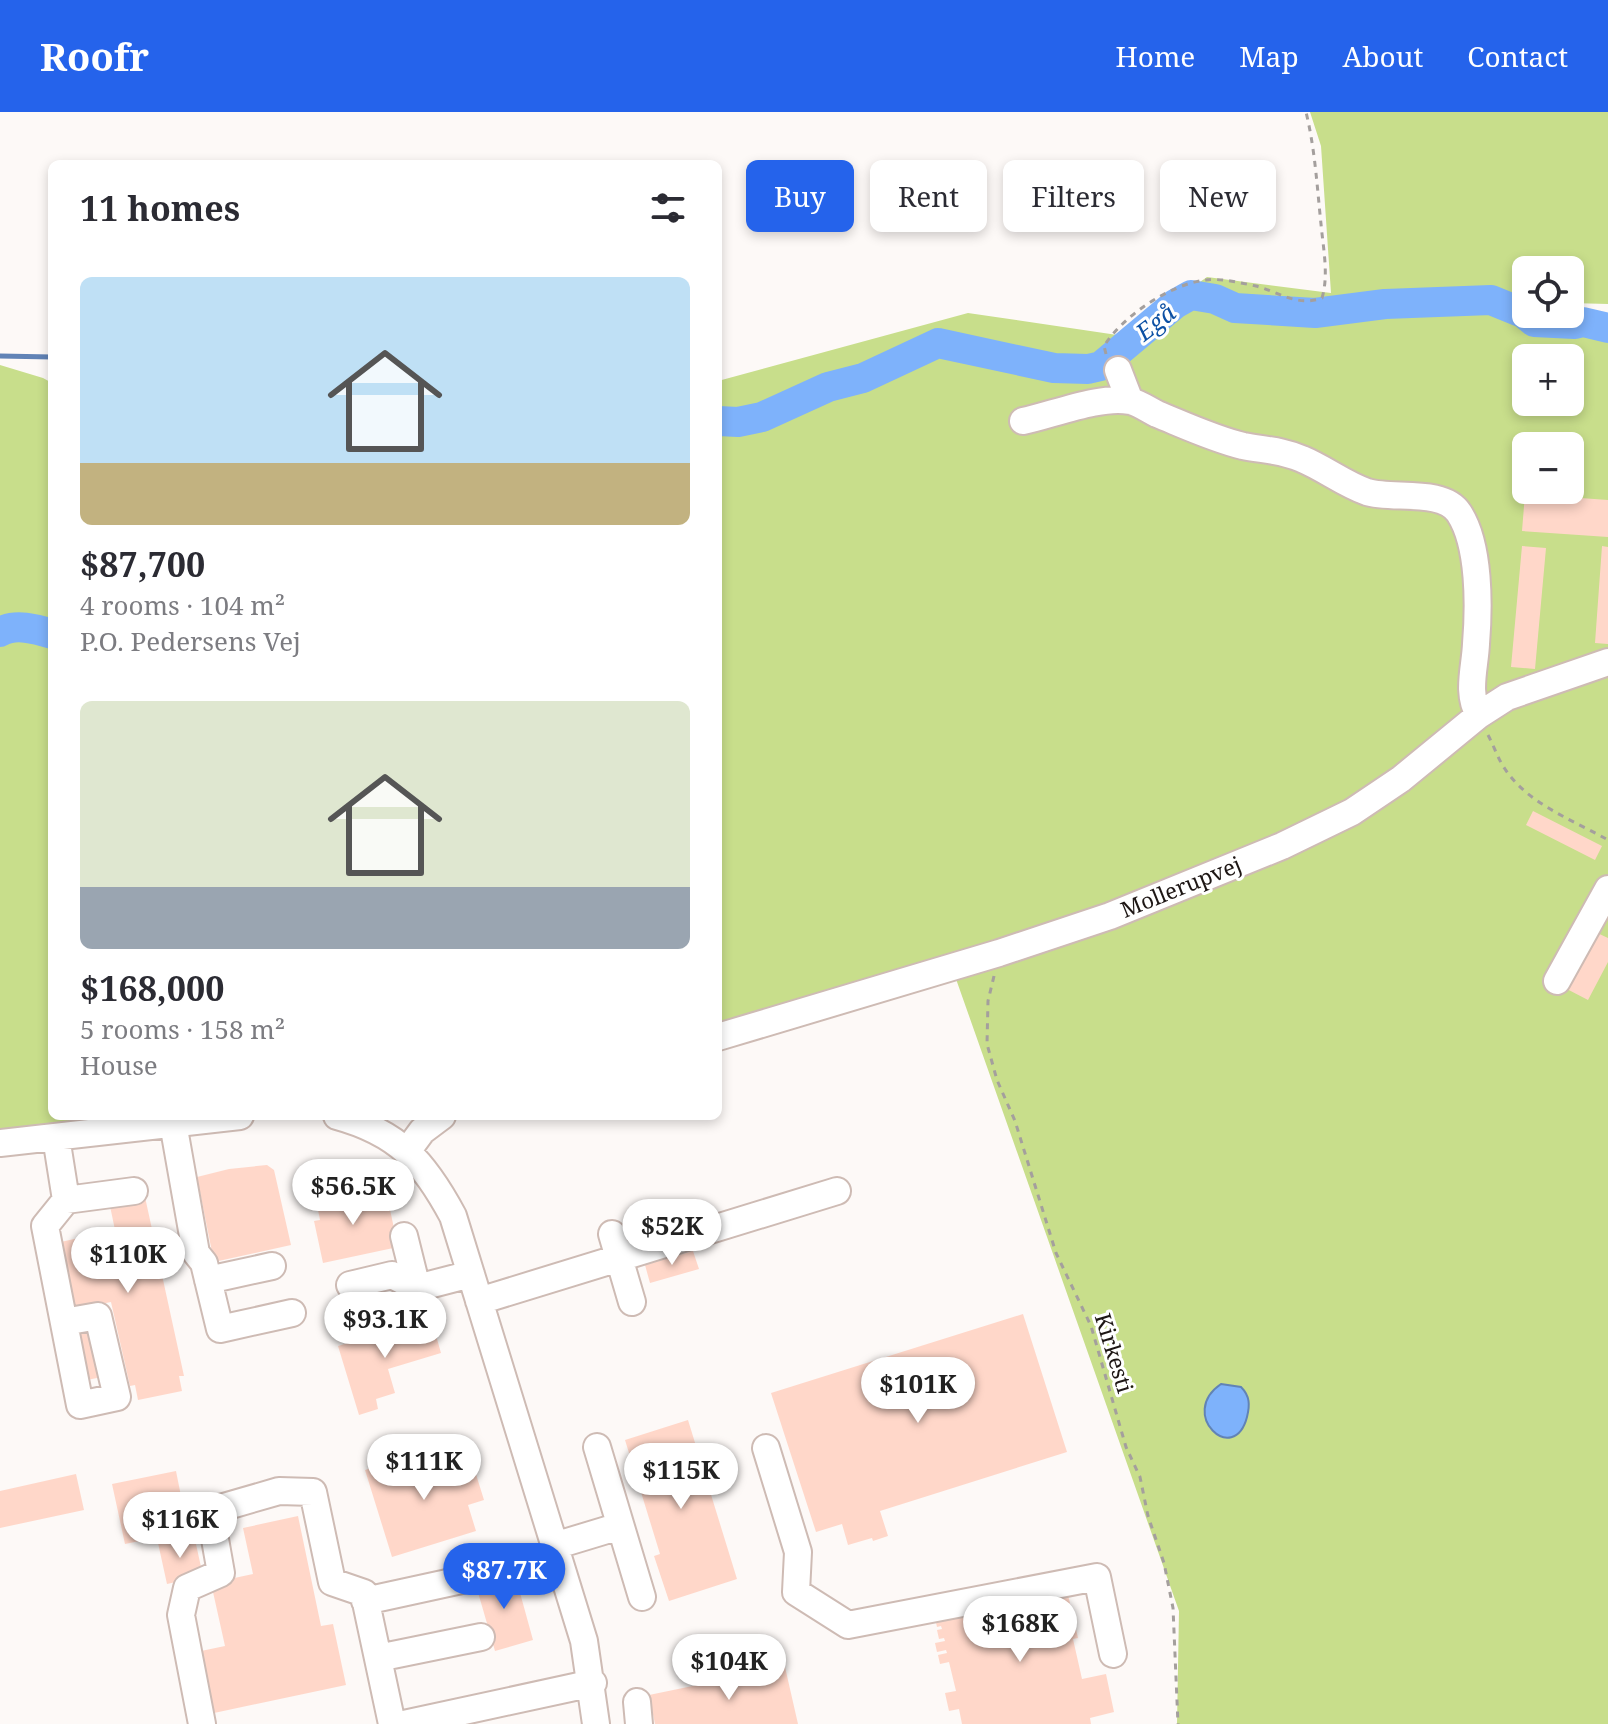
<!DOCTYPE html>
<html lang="en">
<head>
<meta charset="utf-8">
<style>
  body { margin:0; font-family:"Noto Serif",serif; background:#f7f7f7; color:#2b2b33; height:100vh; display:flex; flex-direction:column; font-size:30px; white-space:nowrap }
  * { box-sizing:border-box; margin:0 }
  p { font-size:26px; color:#7c7c81 }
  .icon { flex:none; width:44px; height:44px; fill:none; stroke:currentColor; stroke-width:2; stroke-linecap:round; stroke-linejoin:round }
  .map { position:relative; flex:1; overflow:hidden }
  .drawer { position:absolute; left:48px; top:48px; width:674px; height:960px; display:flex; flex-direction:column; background:#fff; border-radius:12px; box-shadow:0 4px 12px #0003 }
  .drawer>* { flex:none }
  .top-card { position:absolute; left:746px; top:48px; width:742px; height:72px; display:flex; gap:16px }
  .controls { position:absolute; left:1512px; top:144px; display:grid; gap:16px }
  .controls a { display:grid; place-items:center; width:72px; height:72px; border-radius:12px; background:#fff; box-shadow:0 4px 12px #0003; font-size:40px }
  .price { position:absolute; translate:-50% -68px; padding:0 18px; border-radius:28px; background:#fff; color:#222; font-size:26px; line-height:52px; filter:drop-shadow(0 2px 4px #0008) }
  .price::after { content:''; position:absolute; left:50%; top:48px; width:24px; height:18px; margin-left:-12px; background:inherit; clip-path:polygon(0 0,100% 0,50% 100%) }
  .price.active { background:#2563eb; color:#fff }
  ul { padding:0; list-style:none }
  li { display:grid; align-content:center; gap:16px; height:424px; padding:0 32px }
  li span { display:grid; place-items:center; height:248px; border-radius:12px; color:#555 }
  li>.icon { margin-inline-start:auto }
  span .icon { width:144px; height:144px; fill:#fffc; stroke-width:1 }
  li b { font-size:34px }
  h2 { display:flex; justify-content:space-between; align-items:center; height:96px; padding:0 32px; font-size:34px }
  .chip { padding:0 28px; border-radius:12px; background:#fff; box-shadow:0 4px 12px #0003; font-size:28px; line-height:72px }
  .chip.active { background:#2563eb; color:#fff }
  header { display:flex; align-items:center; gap:48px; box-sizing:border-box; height:112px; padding:0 40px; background:#2563eb; color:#fff }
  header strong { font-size:38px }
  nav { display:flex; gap:44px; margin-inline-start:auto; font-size:28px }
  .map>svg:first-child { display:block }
</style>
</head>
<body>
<header>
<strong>Roofr</strong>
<nav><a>Home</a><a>Map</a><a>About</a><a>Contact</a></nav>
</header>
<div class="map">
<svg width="1608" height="1612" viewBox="0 0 1608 1612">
  <rect width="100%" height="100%" fill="#fdf9f7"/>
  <path fill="#c8de8b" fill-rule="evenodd" d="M1310,0H1608V192L1570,191V158H1526V189H1494L1523,201L1534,210L1574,212L1583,210L1608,216V1612H1177L1179,1499L950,850L718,920V269L968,201L1124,224L1207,165L1331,181L1321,34ZM1526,246H1570V290H1526ZM1526,334H1570V378H1526Z
    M0,253L43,266L52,271V1004H127L0,1019Z"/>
  <path fill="#7eb2fb" stroke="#6183b6" stroke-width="2" d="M1221,1272L1241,1275C1250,1284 1250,1293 1247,1305C1234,1355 1177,1302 1221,1272Z"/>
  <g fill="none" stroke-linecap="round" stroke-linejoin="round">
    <path stroke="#6183b6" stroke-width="5" d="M0,244L52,245"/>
    <path stroke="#7eb2fb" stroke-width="30" d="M718,309L738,310L762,305L828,275L863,266L938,231L1054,256L1088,257L1101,254L1175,192L1191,183L1215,187L1235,196L1315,201L1385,192L1491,188L1523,201L1534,210L1575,212L1583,210L1608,216
      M0,520C15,511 36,517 52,522"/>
  </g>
  <path fill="#ffd7c9" d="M1525,382L1608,388V425L1522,419Z
    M1522,434L1546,436L1535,557L1511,555Z
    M1602,434L1608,435V532L1595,531Z
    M1533,699L1602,734L1595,748L1526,713Z
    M1593,819L1608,826V850L1588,888L1563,875Z
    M267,1053L274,1058L291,1133L214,1150L197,1065L229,1057Z
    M366,1078L370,1097L389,1093L398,1135L323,1151L314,1109L320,1108L316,1088Z
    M145,1085L184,1264H179L182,1279L138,1288L135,1273L130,1274L111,1190L71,1198L56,1131L115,1118L110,1094Z
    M680,1096L687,1118L640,1132L633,1110Z
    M693,1139L699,1157L650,1171L645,1153Z
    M1023,1202L1067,1340L880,1399L888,1424L873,1429L872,1426L848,1433L842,1412L816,1420L771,1281Z
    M431,1206L441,1241L388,1257L395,1281L376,1287L378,1297L359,1303L338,1234Z
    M91,1214L102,1265L82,1269L71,1218Z
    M688,1308L737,1467L669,1489L654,1444L660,1442L625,1328Z
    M470,1343L484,1388L468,1393L476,1419L392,1445L365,1358L409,1344L414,1360Z
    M176,1359L188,1419L125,1432L112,1372Z
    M76,1362L84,1398L0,1416V1379Z
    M298,1404L321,1514L333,1512L346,1573L214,1601L201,1539L225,1534L211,1471L253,1462L243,1416Z
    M194,1423L203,1464L167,1472L158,1431Z
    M514,1459L533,1528L495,1539L475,1470Z
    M1066,1474L1078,1526L1073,1527L1082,1567L1106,1562L1114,1600L1090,1606L1091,1612H962L959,1597L949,1599L945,1581L956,1579L949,1550L940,1552L938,1543L947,1541L946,1538L937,1540L935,1531L945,1529L944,1526L939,1527L937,1518L942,1517L941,1514L937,1515L935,1506Z
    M785,1555L798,1612H655L649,1583Z"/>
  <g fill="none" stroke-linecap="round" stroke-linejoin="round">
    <defs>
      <path id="minor" d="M1118,258L1130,289
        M1023,309C1052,303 1101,283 1130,289C1139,291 1149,298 1157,302C1184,313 1214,327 1243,334C1263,338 1282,338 1302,347C1324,356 1344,372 1367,380C1392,388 1443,376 1459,401C1480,433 1479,495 1476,532C1475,556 1466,581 1479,603
        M1557,869L1608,777
        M718,925L999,841L1110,804L1282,734L1352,700L1401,667L1479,603L1507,585L1608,550
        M337,1004C399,1021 424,1050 453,1104L584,1529L596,1612
        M173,1011L196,1141L204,1151L220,1217L292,1201
        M56,1025L66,1088L45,1114L80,1293L117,1285L98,1204L64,1210
        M0,1031L240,1004
        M408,1038L422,1019L442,1004
        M66,1088L134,1079
        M612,1122L632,1190
        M404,1124L417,1176L471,1162
        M208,1168L272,1154
        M350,1173L392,1163L417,1176
        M479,1189L837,1079
        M597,1335L642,1485
        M766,1336L798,1440L796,1480L848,1513L1097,1465L1113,1542
        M554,1434L620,1414
        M365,1489L466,1467
        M378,1546L481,1525
        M637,1590L639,1612
        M202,1612L181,1503L187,1476L221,1461L210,1399L279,1379L313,1380L332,1470L364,1481L392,1612
        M404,1612L593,1571"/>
    </defs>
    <use href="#minor" stroke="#cebbb4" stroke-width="30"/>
    <path stroke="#a49f9d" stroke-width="3" stroke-dasharray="6 6" stroke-linecap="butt" d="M1106,242L1104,234C1123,204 1170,172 1206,168C1221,166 1241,171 1256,174C1279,180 1297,195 1322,186C1329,163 1323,135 1321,112C1317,74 1315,37 1306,0
      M1488,623C1494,634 1498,647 1505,657C1528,692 1573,708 1608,728
      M994,864L988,889L987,932L997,968L1015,1009L1056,1141L1091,1214L1126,1335L1140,1365L1148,1404L1164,1451L1173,1496L1178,1612"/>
    <use href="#minor" stroke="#fff" stroke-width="26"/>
  </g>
  <g text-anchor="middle" stroke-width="6" stroke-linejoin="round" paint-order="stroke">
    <g font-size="22" fill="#1d1614" stroke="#fff">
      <text transform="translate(1181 775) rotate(-22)" y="8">Mollerupvej</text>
      <text transform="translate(1114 1241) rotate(73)" y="8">Kirkesti</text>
    </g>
    <g font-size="24" font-style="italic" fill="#0c50a4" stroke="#fff">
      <text transform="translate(1156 211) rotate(-38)" y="8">Egå</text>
    </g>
  </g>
</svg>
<div class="controls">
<a><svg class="icon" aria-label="locate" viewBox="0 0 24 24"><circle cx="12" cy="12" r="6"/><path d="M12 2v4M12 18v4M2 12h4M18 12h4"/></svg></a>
<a>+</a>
<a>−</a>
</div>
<b class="price" style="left:353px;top:1115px">$56.5K</b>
<b class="price" style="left:672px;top:1155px">$52K</b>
<b class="price" style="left:128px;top:1183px">$110K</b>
<b class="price" style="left:385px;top:1248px">$93.1K</b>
<b class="price" style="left:918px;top:1313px">$101K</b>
<b class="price" style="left:424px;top:1390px">$111K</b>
<b class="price" style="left:681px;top:1399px">$115K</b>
<b class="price" style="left:180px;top:1448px">$116K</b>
<b class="price active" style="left:504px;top:1499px">$87.7K</b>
<b class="price" style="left:1020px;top:1552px">$168K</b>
<b class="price" style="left:729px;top:1590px">$104K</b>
<div class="top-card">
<a class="chip active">Buy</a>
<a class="chip">Rent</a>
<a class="chip">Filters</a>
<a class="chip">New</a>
</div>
<section class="drawer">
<h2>11 homes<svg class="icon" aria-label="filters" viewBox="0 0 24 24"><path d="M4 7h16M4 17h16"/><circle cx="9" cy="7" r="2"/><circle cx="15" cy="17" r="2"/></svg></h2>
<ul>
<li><span style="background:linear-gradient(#bfe0f5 75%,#c2b280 0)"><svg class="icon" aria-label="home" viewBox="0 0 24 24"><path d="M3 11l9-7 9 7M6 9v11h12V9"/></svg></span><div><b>$87,700</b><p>4 rooms · 104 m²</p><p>P.O. Pedersens Vej</p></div></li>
<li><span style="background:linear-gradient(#dfe7d0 75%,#9aa5b1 0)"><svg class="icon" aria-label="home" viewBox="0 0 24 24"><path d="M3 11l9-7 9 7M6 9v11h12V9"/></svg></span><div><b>$168,000</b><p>5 rooms · 158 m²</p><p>House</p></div></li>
</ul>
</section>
</div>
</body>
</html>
